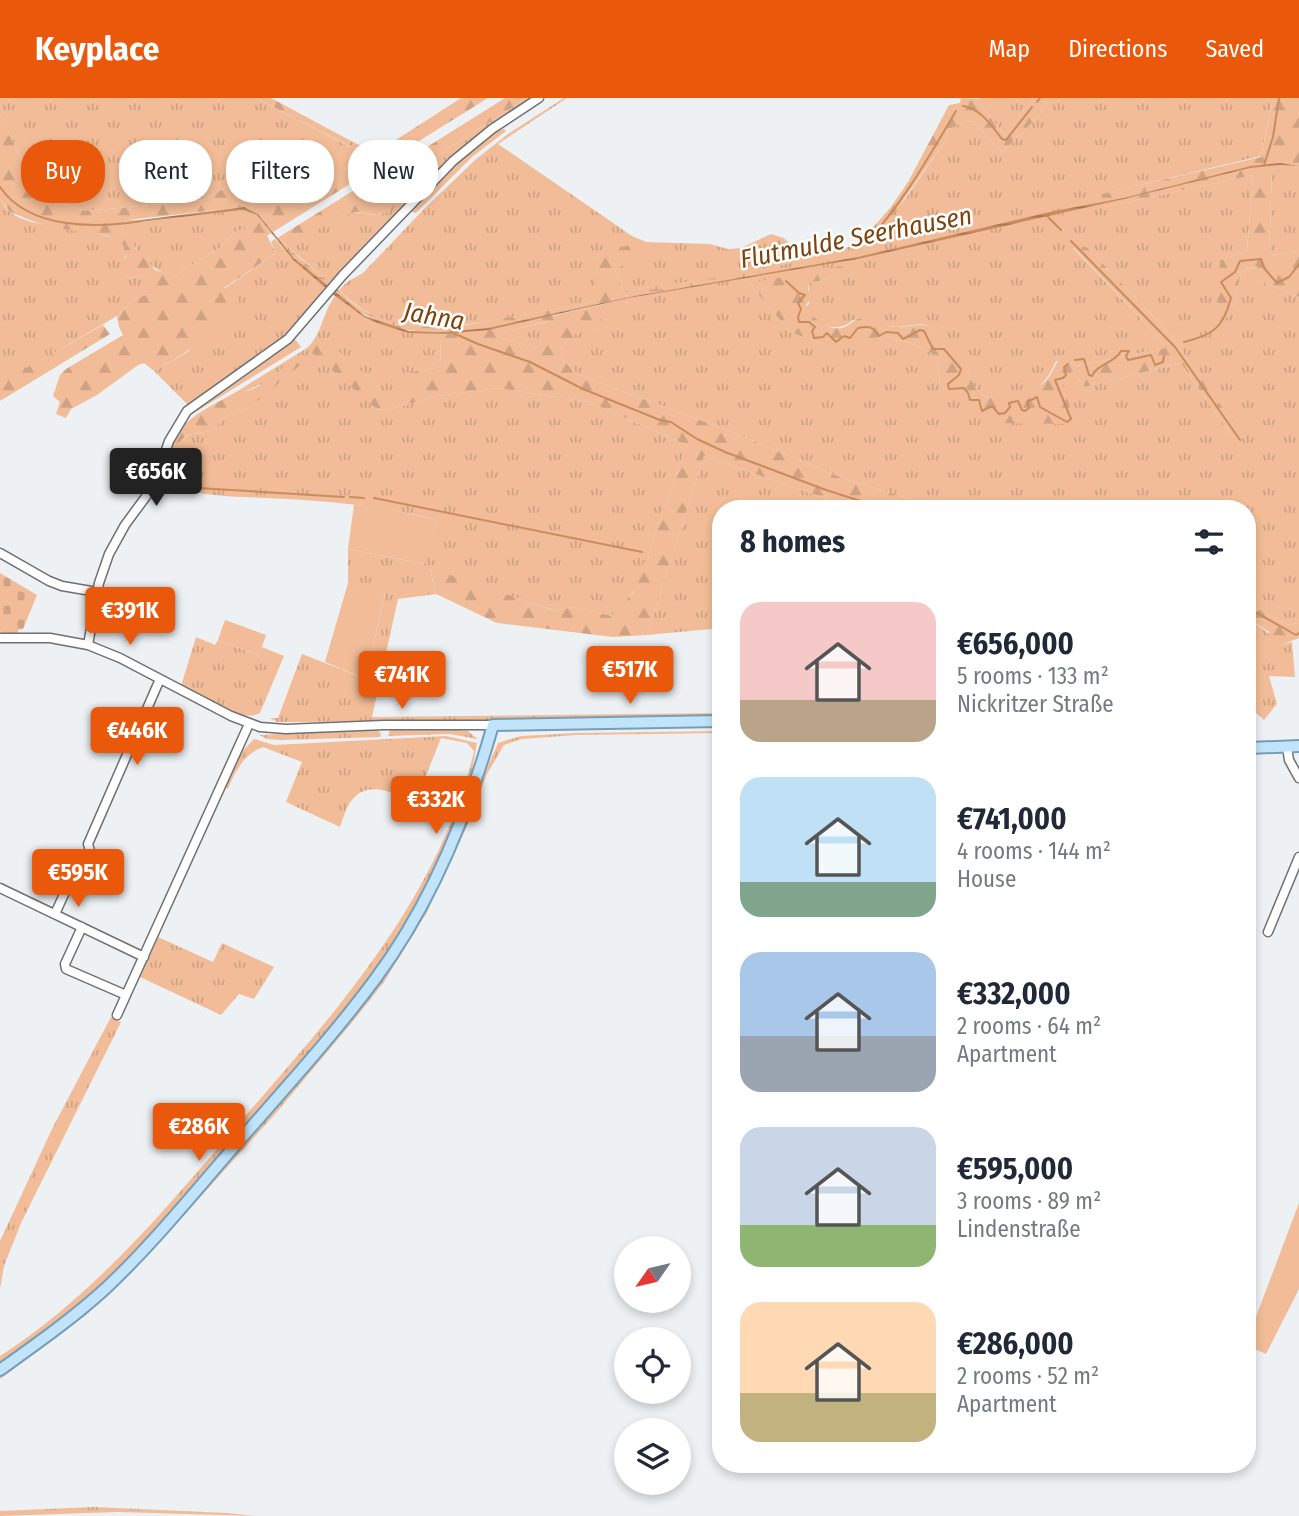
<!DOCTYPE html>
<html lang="en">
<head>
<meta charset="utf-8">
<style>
  body { margin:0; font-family:"Fira Sans Condensed",sans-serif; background:#f6f6f7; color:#1f2937; height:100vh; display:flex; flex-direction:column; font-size:26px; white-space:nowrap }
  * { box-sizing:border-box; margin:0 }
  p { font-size:23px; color:#747a83 }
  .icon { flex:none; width:38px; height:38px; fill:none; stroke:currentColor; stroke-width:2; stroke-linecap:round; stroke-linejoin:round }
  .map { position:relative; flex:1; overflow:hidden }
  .drawer { position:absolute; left:712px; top:402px; width:544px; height:973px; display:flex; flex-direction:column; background:#fff; border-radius:28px; box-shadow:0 4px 10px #0003 }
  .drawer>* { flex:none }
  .top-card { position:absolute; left:21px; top:42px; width:586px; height:63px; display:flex; gap:14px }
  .needle { width:46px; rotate:236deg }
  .controls { position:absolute; left:614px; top:1138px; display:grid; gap:14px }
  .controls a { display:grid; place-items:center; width:77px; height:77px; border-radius:50%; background:#fff; box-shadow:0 4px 10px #0003; font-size:35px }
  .price { position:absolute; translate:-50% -60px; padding:0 16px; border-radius:7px; background:#ea580c; color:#fff; font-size:23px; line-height:46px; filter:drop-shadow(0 2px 4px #0008) }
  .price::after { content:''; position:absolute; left:50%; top:42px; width:21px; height:16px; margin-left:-10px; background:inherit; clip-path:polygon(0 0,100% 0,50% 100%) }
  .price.on { background:#222; color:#fff }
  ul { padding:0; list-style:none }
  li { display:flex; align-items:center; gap:21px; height:175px; padding:0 28px }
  li span { display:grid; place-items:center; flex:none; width:196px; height:140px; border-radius:21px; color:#555 }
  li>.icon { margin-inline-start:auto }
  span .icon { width:84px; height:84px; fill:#fffc; stroke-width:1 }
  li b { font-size:30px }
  h2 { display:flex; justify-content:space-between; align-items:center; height:84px; padding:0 28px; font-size:30px }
  .pill { padding:0 24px; border-radius:28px; background:#fff; box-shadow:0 4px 10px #0003; font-size:24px; line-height:63px }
  .pill.on { background:#ea580c; color:#fff }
  header { display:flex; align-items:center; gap:42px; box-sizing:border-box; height:98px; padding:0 35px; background:#ea580c; color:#fff }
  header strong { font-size:33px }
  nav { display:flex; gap:38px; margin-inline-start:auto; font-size:24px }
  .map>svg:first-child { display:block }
</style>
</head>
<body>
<header>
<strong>Keyplace</strong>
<nav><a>Map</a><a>Directions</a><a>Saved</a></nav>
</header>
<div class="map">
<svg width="1299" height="1418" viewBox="0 0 1299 1418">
  <defs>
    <pattern id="grass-tufts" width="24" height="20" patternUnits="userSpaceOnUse" patternTransform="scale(1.75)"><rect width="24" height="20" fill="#f1bc97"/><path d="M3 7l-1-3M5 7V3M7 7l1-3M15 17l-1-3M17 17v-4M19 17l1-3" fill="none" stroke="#cfa283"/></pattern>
    <pattern id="forest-firs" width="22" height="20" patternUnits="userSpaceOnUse" patternTransform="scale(1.75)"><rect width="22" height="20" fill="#f1bc97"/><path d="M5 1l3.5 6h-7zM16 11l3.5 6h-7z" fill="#cfa283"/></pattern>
    <pattern id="wetland-marsh" width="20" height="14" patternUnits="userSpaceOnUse" patternTransform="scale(1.75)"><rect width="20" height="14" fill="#f1bc97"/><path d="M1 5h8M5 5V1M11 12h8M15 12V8" fill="none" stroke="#cfa283"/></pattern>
    <pattern id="cemetery-stones" width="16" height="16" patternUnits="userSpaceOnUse" patternTransform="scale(1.75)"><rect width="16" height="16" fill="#f1bc97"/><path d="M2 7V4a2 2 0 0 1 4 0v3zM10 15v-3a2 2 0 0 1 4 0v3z" fill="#cfa283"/></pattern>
    <pattern id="water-rules" width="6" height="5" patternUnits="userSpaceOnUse" patternTransform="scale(1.75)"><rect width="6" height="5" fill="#c98c5f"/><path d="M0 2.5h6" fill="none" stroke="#a47450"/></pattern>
  </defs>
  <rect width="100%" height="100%" fill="#edf1f4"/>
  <path fill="url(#grass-tufts)" fill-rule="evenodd" d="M0,0H256L350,49L353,44L370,52L367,56L369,62L344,72L253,74L204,102L86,113L24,94L22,62L0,17Z
    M527,0H534L437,76L432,78L419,73L449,50Z
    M564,0H567L498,46L632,138L646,144L710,146L728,151L741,150L771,136L763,170L791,165L784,140C788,144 793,149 798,151C814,159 847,152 861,143L865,147L905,101L946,42L948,32L961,25L972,23L1002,54L1039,18L1047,0H1273L1261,58L1102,96L1105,109L1253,77L1247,153L1220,162L1233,211L1241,174L1258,168L1257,182L1299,199V525L1286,527L1248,505V411H944L845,381L732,334L577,276L562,261L560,251L577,234L595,232L598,222L634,204L629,200L858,159L756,177V175L623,193L615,172L599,153L595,204C565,209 535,215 505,220C445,231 386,240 339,192L347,184L363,175L424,111L475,62L508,36ZM1073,150H1088L1169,235L1244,340L1231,337L1181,265L1085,289L1072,273L1062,287L1075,326L940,286L937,258L908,244L882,238L822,246L790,234L749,185L854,175L809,185V206L805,209C815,226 837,237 853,222L897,229L921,226L928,228C935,244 951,249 963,261C971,270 969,282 976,291C988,308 1024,301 1037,290C1047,282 1051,274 1056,263L1070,264L1077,268L1165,250L1162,243Z
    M979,0H1034L1005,37L979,5Z
    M504,31L506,33L472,59L416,115L412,114V111C430,92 480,34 504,31Z
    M1272,73H1299V154L1269,157Z
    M406,74L428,84L334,182L329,184L288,149C307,137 330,118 353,115C373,113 376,125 395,106L381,91V87L397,82Z
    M0,101C3,105 6,111 10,114C35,134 111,130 124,147C129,155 123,165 119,172C129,182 134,181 146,176L154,183L150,195L133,202L117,218L0,286Z
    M243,112L257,117L252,119L247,130L233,135L220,150L174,178C148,173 134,148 121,128L127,122H140L141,124Z
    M275,141L293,162L325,189L319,197L321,198L294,231L259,260L188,307L154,273L189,253L224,191L276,155L271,144Z
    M335,198C375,228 396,234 445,236L440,240L441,269L406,275L403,297L389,304L372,282L353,267L360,295L378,312L391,311L437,298L499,290L589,304L687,347L648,456L649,462C638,473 641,479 634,492C629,502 620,510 612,518L572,509L556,513L430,471L436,496L398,501L372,619L721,615V620L297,624H277L270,620H278L302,556L366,581L385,495L348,485V451L424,466L437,422C388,409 338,404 287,401C245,398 200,401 160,385L161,379L178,384V346L188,337L210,333L230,316L250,309L260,286L244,294H236L307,250C323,235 322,215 335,198Z
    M550,223L537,250L498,239V235Z
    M295,241L301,249L197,313L193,311Z
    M704,358L856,411H721V530L647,537Z
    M1248,520L1283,546L1292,544L1295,579L1269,578L1277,606L1264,622L1248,608Z
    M196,539L215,547L218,542L258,557L262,549L284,558L260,615C241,626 200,598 181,588Z
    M431,630L468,633L477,641L450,636L388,638L390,631Z
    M377,631L381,636L380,639L280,642L267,641L259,637Z
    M721,633V635L576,637L522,641L504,647L487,676L468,726L427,814L384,884L354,922L276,1015L156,1148L86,1217L0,1281V1275L84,1213L329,945L442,775L498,645L521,638L576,635Z
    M446,638L477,645L471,678L435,772L390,852L343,916L180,1106L122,1167L71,1214L0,1267V1258C93,1198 164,1113 235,1030C317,935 403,842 451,724C460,701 469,677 474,653L467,645L441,640L415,705C395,696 369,681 352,702C346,709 343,721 340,729L286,704L302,664L263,649C245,655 235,673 228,691L223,688L238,658L254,641L274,647Z
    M158,839L213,864L222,845L274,869L254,901L239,896L221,917L140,879Z
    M111,919L121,924L21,1125L4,1168L0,1191V1143L53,1029Z
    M94,1409L227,1415L255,1418L118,1414L0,1418V1413Z"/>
  <path fill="url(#forest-firs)" fill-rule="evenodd" d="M256,0H271L353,44L351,49Z
    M461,0H488L273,134L258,116L244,109L127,122L121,128L136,151L141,153L155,172L174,178L220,150L233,135L247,130L252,118L257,117L271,135L267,138L276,155L224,190L238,200C228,231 182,257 154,273L144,265L138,267L97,297L71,311L66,320L56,316L60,304L53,298L60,277L66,271L123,237L119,229L117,218L133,202L150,195L148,189L153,183L146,176C134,181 129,182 119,172L120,165L126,160L123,146H113L109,138L45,128L10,114L0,101V17L22,62L25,94L86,113L204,102L253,74L344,72L369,62L367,56L370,52L382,51Z
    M505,0H527L449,50L419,73L400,66Z
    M961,0L979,1V5L1005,37L1034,0H1047L1039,18L1002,54L972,23L961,25L948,32L946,42L871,147L861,143L891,109L908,84L949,7L960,5Z
    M1273,0H1299V73H1272L1269,157L1299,154V199L1257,182V168L1241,174L1233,211L1228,219L1216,220L1220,162L1247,153L1253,77L1105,109L1101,96L1261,59Z
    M391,69L406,76L404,79L381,87V91L395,106L392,113L377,117L357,114L343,117L288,149L279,139Z
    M771,136L784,140L791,165L762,171Z
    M647,144V152L615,172L623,193L629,199L552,216L553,218L629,200L635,204L599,222L595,232L577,235L560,251L562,261L577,276L732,334L845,381L944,411H856L704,358L647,537L613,539L497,525L436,496L430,470L555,513L572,509L612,518L633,495L643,465L649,462L648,456L687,347L589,304L499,290L437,298L391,311L378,312L310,253L315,246H330L372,282L389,303L403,297L405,275L441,269L440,239L449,230L594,204L599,153ZM549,223L537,250L498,239V235Z
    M1080,147L1088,150L1169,235L1245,341L1231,337L1181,265L1085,289L1072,273L1063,287L1075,326L995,325L940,286L937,258L908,244L882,238L840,248L822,246L790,234L749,185L859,165L855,175L809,185L808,192L812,198L805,209C812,220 832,235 845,229C852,225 856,220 865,220C875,219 885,228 896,229C907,230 917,225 928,228C936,246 953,246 964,261C970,270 970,282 976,291C991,312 1037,296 1049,279C1055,270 1056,263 1064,256L1070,264L1077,268L1165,250L1162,243L1073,149Z
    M103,227L110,236L0,303V286L5,282Z
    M300,261L302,264L299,268L250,309L230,316L210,333L187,337L178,346L179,385L161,379C167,363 170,345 180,332C192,316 219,304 236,294C260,296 278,268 300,261Z
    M1248,505L1286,527L1299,525V540L1283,546L1275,545L1269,534L1248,520Z"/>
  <path fill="url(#wetland-marsh)" d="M279,139C293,156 310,168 327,182C336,189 343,197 351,204C381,226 414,229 449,230L446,234C433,233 420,234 408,232C358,224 308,178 277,140Z
    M756,174V177L629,199L623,193Z"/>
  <path fill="url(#cemetery-stones)" d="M0,475L37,497L23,531L18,532V535H1L0,532Z"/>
  <path fill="#f1bc97" d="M354,407L379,409L437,422L425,466L348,451Z
    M348,485L385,494L366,581L325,564Z
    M225,522L266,537L259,557L218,542Z
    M1299,1105V1191L1266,1256L1248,1248V1240Z"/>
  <path fill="url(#water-rules)" d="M1280,65L1299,68L1280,67L1250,70L1124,101L858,161L629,200L488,232L445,236L408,235L377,225L364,219L335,198L293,162L257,117L243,112L140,124V122L244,109L258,116L294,160L365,218L409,233L446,234L488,230L629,199L858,159L1054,113L1124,100L1251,68Z"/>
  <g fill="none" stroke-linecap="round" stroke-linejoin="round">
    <path stroke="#c98c5f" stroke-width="2" d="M1037,4L1040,0
      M963,8C980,10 992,28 1002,41L1006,42L1032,9
      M1264,67L1273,39L1279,0
      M0,89C29,132 97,130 142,123
      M1047,118L1061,132
      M869,142C906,100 928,60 956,13
      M1071,143L1175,249L1240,342
      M786,183L799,195L805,197L798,205L801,211L798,219L799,224H809L815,229L812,233L814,240L823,239L827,235L836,244L844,238L850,240L858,230C869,228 873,228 879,238L886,234L898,235L903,241L920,232L924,233L933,251H944L961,271L959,277L948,286L949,291L964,290L968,295L970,302H979L982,313L992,308L999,316L1005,315L1010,309L1009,305L1018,303L1022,312L1025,313L1029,310L1027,304L1037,299L1040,309L1067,324L1071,321L1055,282L1063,280L1066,277L1064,269L1068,266
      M451,234L478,246L530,264L583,291L660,322L671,324L697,341L725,354L826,392L886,411
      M1184,244C1213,237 1223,230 1231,200L1221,184L1235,174L1240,163L1261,161L1264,170L1277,185L1289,179L1299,166
      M1075,262L1084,261L1089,277L1092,278C1098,265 1114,266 1121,253H1129L1126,258L1128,262L1151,257L1155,267L1163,264L1164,258
      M171,386L182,389L344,399
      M350,399L364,400
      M374,400L642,454
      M1248,510L1296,537L1299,535"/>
    <defs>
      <path id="minor" d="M0,455L49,483L62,488L97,494
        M0,540H50L88,547L120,560L231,618L260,629L286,631L384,627H493
        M88,547L99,485L109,456L125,427L153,389L169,343L187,313L288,241L343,177L453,63L492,31L539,0
        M1287,649L1289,662L1299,680
        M91,756L88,746L160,581
        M0,790L144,859
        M55,816L80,761
        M82,829L65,866L66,871L126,897
        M1268,834L1299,759
        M117,917L249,626"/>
      <path id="major" d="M1248,650L1299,648
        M0,1272C36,1246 72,1221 105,1191C154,1145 196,1092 240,1042C286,989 334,937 376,880C431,806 468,715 493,627L721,623"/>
    </defs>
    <use href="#minor" stroke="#6d7173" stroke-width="11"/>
    <use href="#major" stroke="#779eb7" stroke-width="14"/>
    <use href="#minor" stroke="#fff" stroke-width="8"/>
    <use href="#major" stroke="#c1e4fb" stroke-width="10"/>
  </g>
  <g text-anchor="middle" stroke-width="5" stroke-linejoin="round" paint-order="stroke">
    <g font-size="26" font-style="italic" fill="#7d440e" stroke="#fff">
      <text transform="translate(856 139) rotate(-11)" y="9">Flutmulde Seerhausen</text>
      <text transform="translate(434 218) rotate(10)" y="9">Jahna</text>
    </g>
  </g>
</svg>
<div class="controls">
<a><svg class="needle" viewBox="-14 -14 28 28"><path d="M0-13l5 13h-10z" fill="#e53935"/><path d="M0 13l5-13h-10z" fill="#747a83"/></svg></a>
<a><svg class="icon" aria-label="locate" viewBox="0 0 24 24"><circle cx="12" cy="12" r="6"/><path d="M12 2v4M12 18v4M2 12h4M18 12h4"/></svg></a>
<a><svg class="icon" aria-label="layers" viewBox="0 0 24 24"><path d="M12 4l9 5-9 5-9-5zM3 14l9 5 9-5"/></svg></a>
</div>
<b class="price on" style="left:156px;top:410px">€656K</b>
<b class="price" style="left:130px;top:549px">€391K</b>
<b class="price" style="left:630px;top:608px">€517K</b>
<b class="price" style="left:402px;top:613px">€741K</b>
<b class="price" style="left:137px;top:669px">€446K</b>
<b class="price" style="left:436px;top:738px">€332K</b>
<b class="price" style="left:78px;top:811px">€595K</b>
<b class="price" style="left:199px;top:1065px">€286K</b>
<div class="top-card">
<a class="pill on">Buy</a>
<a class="pill">Rent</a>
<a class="pill">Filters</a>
<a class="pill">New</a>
</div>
<section class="drawer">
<h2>8 homes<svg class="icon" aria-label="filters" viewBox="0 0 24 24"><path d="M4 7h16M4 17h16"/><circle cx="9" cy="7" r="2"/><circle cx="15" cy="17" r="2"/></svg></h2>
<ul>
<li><span style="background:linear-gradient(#f6c9c9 70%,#b9a48a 0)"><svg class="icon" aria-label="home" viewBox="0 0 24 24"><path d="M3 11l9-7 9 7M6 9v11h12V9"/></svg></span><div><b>€656,000</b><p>5 rooms · 133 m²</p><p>Nickritzer Straße</p></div></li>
<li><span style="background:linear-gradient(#bfe0f5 75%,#7fa58c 0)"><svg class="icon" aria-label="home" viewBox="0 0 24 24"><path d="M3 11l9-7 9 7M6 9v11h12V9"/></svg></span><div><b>€741,000</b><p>4 rooms · 144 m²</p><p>House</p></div></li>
<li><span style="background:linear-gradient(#a9c7e8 60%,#9aa5b1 0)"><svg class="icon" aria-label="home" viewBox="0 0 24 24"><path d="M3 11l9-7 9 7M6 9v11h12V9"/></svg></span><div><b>€332,000</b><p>2 rooms · 64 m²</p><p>Apartment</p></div></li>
<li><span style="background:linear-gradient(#c9d6e8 70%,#8fb573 0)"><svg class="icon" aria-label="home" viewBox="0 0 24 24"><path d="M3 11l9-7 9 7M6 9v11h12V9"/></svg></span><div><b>€595,000</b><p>3 rooms · 89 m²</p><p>Lindenstraße</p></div></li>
<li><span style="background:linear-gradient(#ffd9b3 65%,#c2b280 0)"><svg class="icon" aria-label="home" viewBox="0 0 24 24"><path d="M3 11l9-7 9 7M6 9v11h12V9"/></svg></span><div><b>€286,000</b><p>2 rooms · 52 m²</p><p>Apartment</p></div></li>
</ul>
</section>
</div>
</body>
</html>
